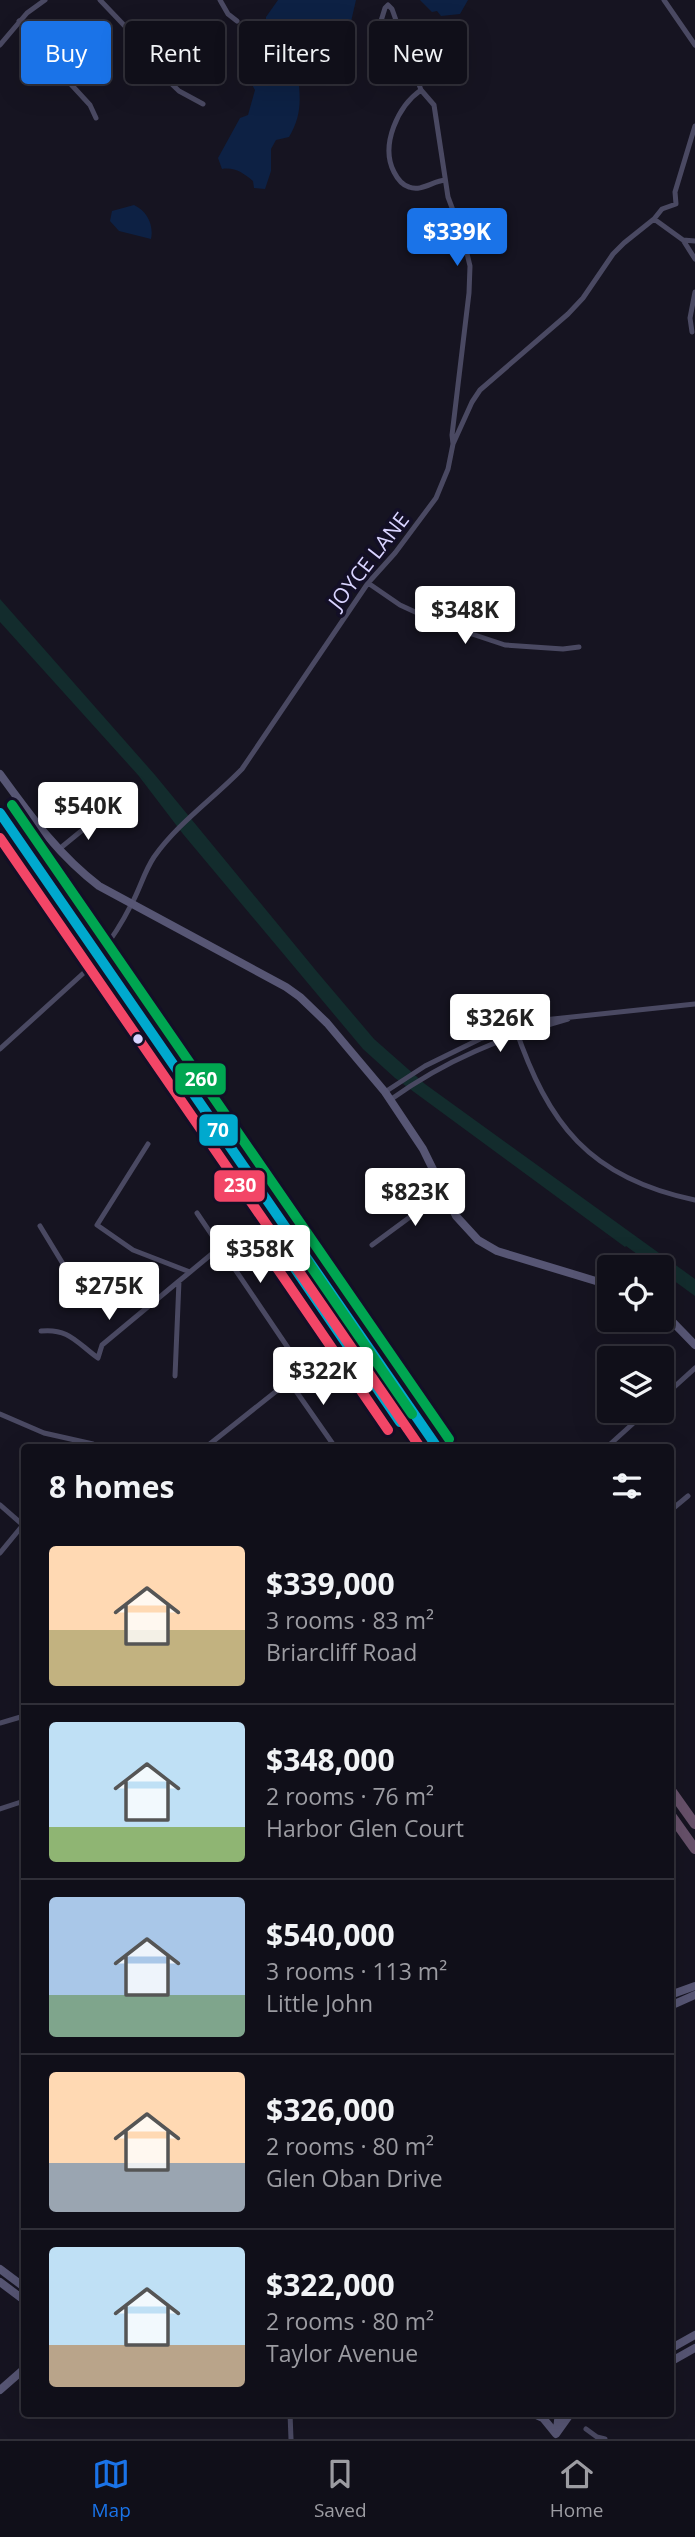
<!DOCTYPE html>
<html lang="en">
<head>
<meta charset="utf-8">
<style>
  body { margin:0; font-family:"Open Sans",sans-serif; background:#191822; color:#f1f3f6; height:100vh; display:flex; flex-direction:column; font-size:26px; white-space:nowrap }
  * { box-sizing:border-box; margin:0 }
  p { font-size:23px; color:#9c9ca2 }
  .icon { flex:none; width:38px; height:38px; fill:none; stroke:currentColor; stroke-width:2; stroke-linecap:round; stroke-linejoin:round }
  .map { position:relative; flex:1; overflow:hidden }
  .details { position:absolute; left:21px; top:1444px; width:653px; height:973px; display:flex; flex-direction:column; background:#100f19; border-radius:7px; box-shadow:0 7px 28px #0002,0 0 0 2px #302f38 }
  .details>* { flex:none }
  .guide { position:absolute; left:21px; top:21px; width:654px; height:63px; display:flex; gap:14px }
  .fabs { position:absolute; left:597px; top:1255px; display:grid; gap:14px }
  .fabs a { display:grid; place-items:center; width:77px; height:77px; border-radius:7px; background:#100f19; box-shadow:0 7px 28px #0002,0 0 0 2px #302f38; font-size:35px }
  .price { position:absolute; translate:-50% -60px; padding:0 16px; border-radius:7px; background:#fff; color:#222; font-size:23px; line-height:46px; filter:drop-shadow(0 2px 4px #0008) }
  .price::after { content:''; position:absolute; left:50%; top:42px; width:21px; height:16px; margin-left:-10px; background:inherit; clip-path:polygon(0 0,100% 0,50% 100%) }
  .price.current { background:#1a73e8; color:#fff }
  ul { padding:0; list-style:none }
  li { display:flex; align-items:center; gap:21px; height:175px; padding:0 28px }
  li+li { border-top:2px solid #302f38 }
  li span { display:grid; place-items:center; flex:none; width:196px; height:140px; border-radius:7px; color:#555 }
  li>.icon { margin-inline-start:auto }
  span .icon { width:84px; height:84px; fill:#fffc; stroke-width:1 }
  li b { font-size:30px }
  h2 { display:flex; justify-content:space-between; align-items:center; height:84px; padding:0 28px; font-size:30px }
  .pill { padding:0 24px; border-radius:7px; background:#100f19; box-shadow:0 7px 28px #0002,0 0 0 2px #302f38; font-size:24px; line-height:63px }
  .pill.current { background:#1a73e8; color:#fff }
  .dock { display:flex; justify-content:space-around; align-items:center; height:98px; border-top:2px solid #302f38; background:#100f19; font-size:19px; color:#9c9ca2 }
  .dock a { display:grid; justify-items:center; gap:4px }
  .dock .current { color:#1a73e8 }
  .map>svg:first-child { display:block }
</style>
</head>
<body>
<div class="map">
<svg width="695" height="2439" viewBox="0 0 695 2439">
  <rect width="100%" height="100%" fill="#161421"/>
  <path fill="#132c2d" d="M48,20L73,48L65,55L39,28Z
    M0,599L155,775L318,973L374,1039L425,1084L695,1279V1296L662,1272V1267H655L626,1246L625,1247L395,1078L363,1049L183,834L138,775L0,622Z"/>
  <path fill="#0d2144" d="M278,0H356L347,39L339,35L313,52L322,63L321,71H311L310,78L299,86C301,106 299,120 289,137L276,140L271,149V171L265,189L254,188L253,181C243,173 235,167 222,169L218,158L240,118L248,115L255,90C245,71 241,70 248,48L265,39L266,17Z
    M420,0H468L460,14L441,16L437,11L432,12Z
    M134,205C147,211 154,225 151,239L119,231L110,221L112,211Z"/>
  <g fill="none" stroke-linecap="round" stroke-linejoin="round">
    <path stroke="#4a4962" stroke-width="5" d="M100,0L141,43L155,68L179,91L203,104
      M220,0L228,14L237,21
      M664,0L695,45
      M19,21L36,40L44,55L90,105L96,118
      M0,45L27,13L45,0
      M376,51L377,34L385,8L388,5L392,9L421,90L434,105L448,197L463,237L470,266L469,293L452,435L453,444
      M370.5 56a4.5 4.5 0 1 1 9 0a4.5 4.5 0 1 1-9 0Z
      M421,90C398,106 380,145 394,172C397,178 402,185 409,187C421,192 433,181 445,180
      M654,219L683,240L695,259
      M683,240L695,241
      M692,332L690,318L695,292
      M368,583L400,605L439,623L505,645L563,649L579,647
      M58,850L102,814
      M99,955C111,940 122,923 131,905C140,889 144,872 154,857C178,823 213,799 242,769L368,583L395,553L436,498L448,469L453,444L472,402L480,390L568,314L583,298L613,254L624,243L654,219L662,209L676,204L675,192L695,126
      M515,1027C548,1124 589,1178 695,1200
      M0,1049L88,969
      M385,1092L425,1066L480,1039L534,1021L695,1004
      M390,1100C447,1059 501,1038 568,1019
      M148,1144L97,1225L133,1250L190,1272L219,1248
      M197,1213L303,1370
      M40,1226L88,1305L132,1276L154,1302
      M372,1245L444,1192
      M41,1331C69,1328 77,1343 98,1358L102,1345L179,1281
      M175,1376L179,1281L190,1272
      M289,1381L335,1447
      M662,1398L695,1368
      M0,1414L44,1433L93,1444L100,1447
      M206,1447L342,1339
      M607,1447L648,1410
      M0,1505L24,1526
      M670,1511L688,1496
      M0,1553L23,1525
      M0,1723L24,1716
      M0,1809L24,1801
      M290,2413L291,2439
      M586,2429L597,2437L605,2439"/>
    <path stroke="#575674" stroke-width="8" d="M0,774C30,815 58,855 99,886L286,987L300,997L327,1023L385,1092L423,1149L456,1216L478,1240L497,1251L609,1285
      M662,1311L695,1345
      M670,1995L695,1986
      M670,2006L695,1995
      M0,2269L24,2287
      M0,2282L24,2300
      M670,2349L695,2335
      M670,2362L695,2348
      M0,2390L24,2369
      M532,2413L543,2418L556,2434L571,2413
      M557,2429L559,2413"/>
    <path stroke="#67516a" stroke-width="10" d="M0,813L437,1447
      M0,840L418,1447
      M670,1789L695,1824
      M670,1814L695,1849"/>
    <defs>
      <path id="bus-1" d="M0,813L437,1447
        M276,1241L400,1422"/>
      <path id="bus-2" d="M0,838L420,1447
        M264,1249L388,1430"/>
      <path id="bus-3" d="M12,805L449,1439
        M288,1233L412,1414"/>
    </defs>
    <use href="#bus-1" stroke="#130f26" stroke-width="16"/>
    <use href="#bus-2" stroke="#130f26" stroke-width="16"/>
    <use href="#bus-3" stroke="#130f26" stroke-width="16"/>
    <use href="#bus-1" stroke="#00a9ce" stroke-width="10"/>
    <use href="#bus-2" stroke="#f34667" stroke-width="10"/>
    <use href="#bus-3" stroke="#00a651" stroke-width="10"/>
  </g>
  <circle fill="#d9d4ff" stroke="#130f26" stroke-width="2.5" cx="138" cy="1039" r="6"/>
  <g text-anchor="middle" stroke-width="7" stroke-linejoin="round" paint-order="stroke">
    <g font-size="21" fill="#d9d4ff" stroke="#130f26">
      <text transform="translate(369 561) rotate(-52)" y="7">JOYCE LANE</text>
    </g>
  </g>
  <g stroke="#130f26" stroke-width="2.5">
    <rect x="174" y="1062" width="53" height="34" rx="7" fill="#00a651"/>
    <rect x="198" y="1113" width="41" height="34" rx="7" fill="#00a9ce"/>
    <rect x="213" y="1169" width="53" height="34" rx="7" fill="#f34667"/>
  </g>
  <g font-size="19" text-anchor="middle" font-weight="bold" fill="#fff">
    <text x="201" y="1086">260</text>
    <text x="218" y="1137">70</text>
    <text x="240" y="1192">230</text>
  </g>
</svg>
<div class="fabs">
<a><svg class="icon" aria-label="locate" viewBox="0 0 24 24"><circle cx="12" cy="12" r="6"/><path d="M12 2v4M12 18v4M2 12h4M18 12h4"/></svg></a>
<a><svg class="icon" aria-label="layers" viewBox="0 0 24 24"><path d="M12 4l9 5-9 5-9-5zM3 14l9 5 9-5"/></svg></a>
</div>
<b class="price current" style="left:457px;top:268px">$339K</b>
<b class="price" style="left:465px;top:646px">$348K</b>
<b class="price" style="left:88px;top:842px">$540K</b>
<b class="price" style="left:500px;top:1054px">$326K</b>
<b class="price" style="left:415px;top:1228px">$823K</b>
<b class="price" style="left:260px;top:1285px">$358K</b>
<b class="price" style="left:109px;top:1322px">$275K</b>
<b class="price" style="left:323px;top:1407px">$322K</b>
<div class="guide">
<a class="pill current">Buy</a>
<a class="pill">Rent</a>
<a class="pill">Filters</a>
<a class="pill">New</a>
</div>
<section class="details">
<h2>8 homes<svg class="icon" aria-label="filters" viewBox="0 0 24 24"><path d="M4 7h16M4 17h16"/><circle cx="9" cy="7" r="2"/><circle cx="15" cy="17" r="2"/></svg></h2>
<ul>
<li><span style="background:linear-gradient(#ffd9b3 60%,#c2b280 0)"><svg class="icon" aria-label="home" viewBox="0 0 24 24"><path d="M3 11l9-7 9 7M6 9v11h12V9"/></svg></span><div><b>$339,000</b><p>3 rooms · 83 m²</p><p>Briarcliff Road</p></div></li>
<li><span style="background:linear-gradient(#bfe0f5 75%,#8fb573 0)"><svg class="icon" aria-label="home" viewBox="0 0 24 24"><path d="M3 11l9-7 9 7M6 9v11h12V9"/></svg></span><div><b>$348,000</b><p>2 rooms · 76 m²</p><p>Harbor Glen Court</p></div></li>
<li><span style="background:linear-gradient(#a9c7e8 70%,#7fa58c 0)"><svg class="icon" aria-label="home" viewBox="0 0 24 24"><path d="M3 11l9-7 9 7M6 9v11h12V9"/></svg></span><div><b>$540,000</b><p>3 rooms · 113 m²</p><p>Little John</p></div></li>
<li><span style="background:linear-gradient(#ffd9b3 65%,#9aa5b1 0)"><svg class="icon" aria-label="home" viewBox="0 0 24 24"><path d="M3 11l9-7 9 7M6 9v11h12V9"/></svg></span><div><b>$326,000</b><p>2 rooms · 80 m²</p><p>Glen Oban Drive</p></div></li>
<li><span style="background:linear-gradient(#bfe0f5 70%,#b9a48a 0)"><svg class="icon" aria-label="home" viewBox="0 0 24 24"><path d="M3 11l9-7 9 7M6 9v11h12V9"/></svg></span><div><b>$322,000</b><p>2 rooms · 80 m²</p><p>Taylor Avenue</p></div></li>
</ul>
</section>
</div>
<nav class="dock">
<a class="current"><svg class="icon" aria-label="map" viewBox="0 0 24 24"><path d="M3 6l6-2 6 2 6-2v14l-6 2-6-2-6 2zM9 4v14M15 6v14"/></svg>Map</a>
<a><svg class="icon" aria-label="saved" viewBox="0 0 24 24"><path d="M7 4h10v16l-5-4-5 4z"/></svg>Saved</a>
<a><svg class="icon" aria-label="home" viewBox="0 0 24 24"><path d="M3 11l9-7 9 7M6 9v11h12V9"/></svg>Home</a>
</nav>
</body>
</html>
